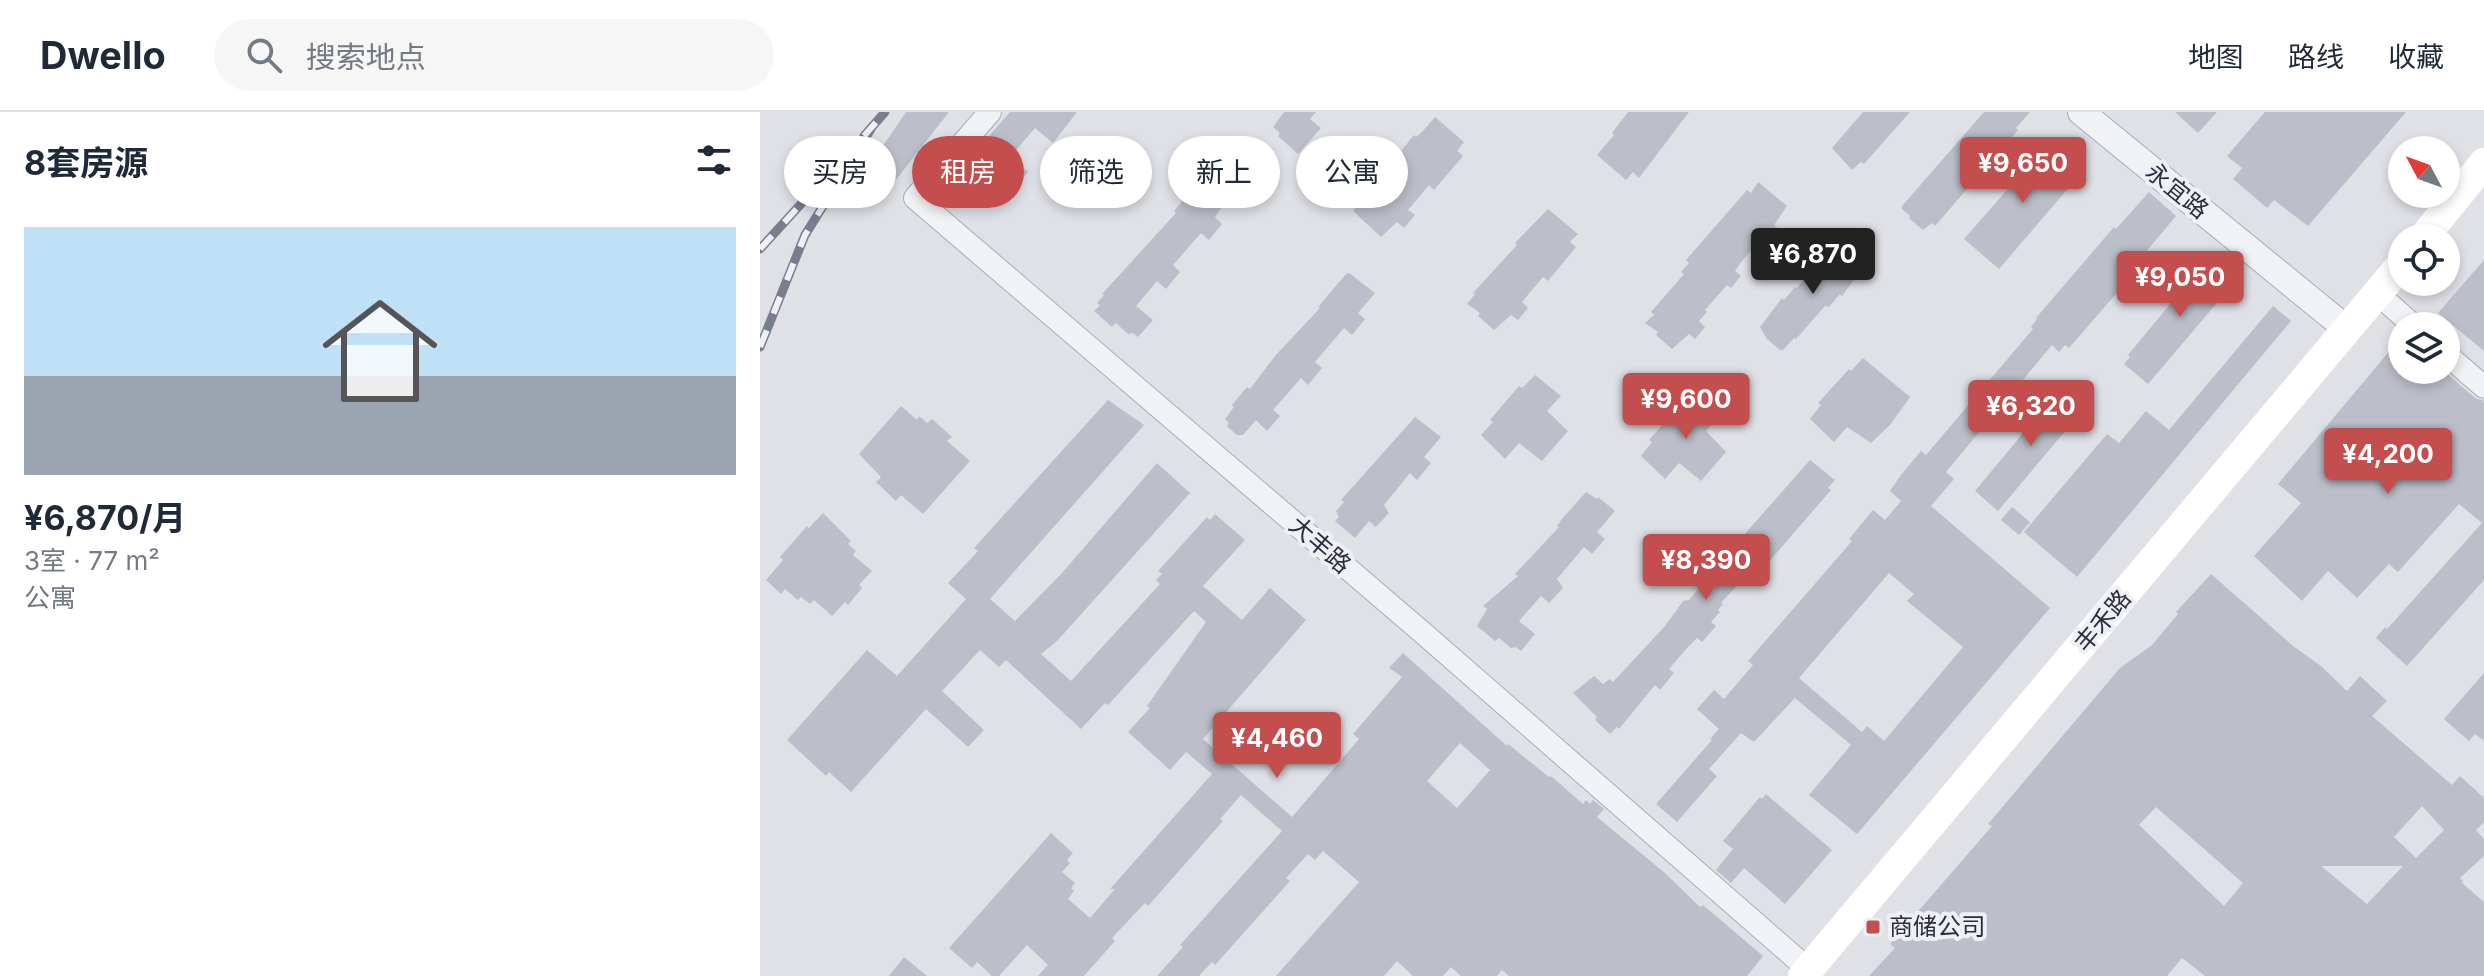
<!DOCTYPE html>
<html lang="zh">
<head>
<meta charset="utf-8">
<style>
  body { margin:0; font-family:Inter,"Noto Sans SC",sans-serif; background:#f6f6f7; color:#1f2937; height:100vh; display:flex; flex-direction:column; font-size:30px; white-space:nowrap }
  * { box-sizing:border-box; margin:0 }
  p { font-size:26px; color:#747a83 }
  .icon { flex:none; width:44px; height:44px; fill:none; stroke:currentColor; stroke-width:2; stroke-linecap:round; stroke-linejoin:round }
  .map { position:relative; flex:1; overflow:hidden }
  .panel { display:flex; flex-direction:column; background:#fff; width:760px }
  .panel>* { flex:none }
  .top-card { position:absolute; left:24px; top:24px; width:760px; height:72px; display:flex; gap:16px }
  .needle { width:52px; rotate:311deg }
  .fabs { position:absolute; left:1628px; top:24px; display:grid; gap:16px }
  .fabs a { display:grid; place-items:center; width:72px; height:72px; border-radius:50%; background:#fff; box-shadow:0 4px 12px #0003; font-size:40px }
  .price { position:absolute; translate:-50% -68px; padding:0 18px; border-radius:8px; background:#c34e4d; color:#fff; font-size:26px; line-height:52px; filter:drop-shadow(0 2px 4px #0008) }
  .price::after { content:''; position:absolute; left:50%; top:48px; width:24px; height:18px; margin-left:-12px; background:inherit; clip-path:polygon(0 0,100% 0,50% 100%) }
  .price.active { background:#222; color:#fff }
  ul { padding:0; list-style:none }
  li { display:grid; align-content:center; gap:16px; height:424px; padding:0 24px }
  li+li { border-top:2px solid #e0e1e3 }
  li span { display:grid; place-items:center; height:248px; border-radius:0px; color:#555 }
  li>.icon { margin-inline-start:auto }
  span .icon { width:144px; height:144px; fill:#fffc; stroke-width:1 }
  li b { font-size:34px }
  h2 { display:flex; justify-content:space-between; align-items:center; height:96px; padding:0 24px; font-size:34px }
  .pill { padding:0 28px; border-radius:36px; background:#fff; box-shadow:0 4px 12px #0003; font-size:28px; line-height:72px }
  .pill.active { background:#c34e4d; color:#fff }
  header { display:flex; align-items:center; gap:48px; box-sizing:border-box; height:112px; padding:0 40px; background:#fff; border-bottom:2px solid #e0e1e3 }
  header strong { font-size:38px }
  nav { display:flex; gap:44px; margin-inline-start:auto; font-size:28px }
  .search { width:560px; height:72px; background:#f6f6f7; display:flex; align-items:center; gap:20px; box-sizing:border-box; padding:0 28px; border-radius:44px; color:#747a83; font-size:30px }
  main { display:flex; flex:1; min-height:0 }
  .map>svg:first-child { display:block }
</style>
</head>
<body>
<header>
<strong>Dwello</strong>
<div class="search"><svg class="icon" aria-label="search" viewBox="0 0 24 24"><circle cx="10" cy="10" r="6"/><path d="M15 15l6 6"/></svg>搜索地点</div>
<nav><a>地图</a><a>路线</a><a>收藏</a></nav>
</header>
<main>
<section class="panel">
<h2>8套房源<svg class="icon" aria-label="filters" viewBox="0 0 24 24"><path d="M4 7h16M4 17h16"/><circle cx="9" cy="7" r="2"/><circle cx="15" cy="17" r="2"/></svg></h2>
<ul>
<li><span style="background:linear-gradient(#bfe0f5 60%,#9aa5b1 0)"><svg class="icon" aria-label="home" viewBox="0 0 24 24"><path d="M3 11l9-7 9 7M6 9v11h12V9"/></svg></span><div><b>¥6,870/月</b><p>3室 · 77 m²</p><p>公寓</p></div></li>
</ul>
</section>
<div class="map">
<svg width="1724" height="864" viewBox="0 0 1724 864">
  <rect width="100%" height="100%" fill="#dfe1e7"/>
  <path fill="#bcbfc9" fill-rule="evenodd" d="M146,0H189L135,69L130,65L113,85L100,74L118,55L112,50Z
    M250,0H317L293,31L275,16L250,45L268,60L239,93L221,79L211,91L193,76L196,72L192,66Z
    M524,0H556L550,7L561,16L538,42L518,24L520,21L513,15Z
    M868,0H929L879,66L873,60L866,68L837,43L854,23L852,21Z
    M1103,0H1150L1104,52L1101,50L1092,58L1072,36Z
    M1224,0H1270L1256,16L1258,18L1175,114L1172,111L1163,118L1149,106L1150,104L1142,97V94Z
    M1415,0H1457L1438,21Z
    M1505,0H1646L1548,114L1514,88L1507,96L1473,67L1482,56L1467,44Z
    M675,5L704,30L697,39L703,44L674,78L669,73L648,98L655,103L644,116L637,110L621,125L593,99L601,89L599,88L642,40L641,39L654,23L656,25L662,20Z
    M1290,29L1319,54L1312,61L1317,66L1239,157L1204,127Z
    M998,70L1027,94L1014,113L1021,119L1010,131L1003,125L982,149L975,159L981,164L971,176L967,173L945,198L947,200L939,209L945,215L935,227L929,222L912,237L896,223L898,220L885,211L894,203L891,200L924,162L921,160L929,151L926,148L987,78L991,81Z
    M443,72L447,76L450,72L467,87L455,105L462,112L449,128L441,121L413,153L420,160L406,177L397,169L376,194L393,208L378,225L373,221L368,222L356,211L352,215L334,199L340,193L337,191L344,183L342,182L416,101L414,99L427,84Z
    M1389,80L1416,104L1384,142L1388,145L1309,236L1305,233L1299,240L1292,233L1186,360L1194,367L1171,394L1290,496L1097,722L1049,683L1091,633L1035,586L994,630L981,621L949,657L957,664L917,710L896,692L952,628L950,627L959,617L937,597L954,578L964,587L993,553L988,549L1092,429L1089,427L1113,398L1125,408L1141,389L1130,379L1141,363L1161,339L1166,343L1273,217L1271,215L1277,207L1276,206L1354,115L1356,117ZM1129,461L1154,482L1147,489L1203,535L1124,629L1107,614L1102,620L1039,566Z
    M788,97L818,122L810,130L816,135L788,169L783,165L762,190L768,196L758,208L751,203L734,218L718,204L720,201L707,192L715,182L713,181L757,133L755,131Z
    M1082,131L1108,149L1082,184L1080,182L1069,195L1065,194L1036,227L1034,226L1023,238H1020L1007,227L1000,215L1022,186L1024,188L1035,175L1037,176L1064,145L1071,144Z
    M1454,145L1479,165L1388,272L1364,252L1370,245L1368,243L1445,150L1448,152Z
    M1724,148V239L1678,201Z
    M589,161L615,181L598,201L605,207L592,223L584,216L555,250L562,256L548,273L541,266L513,298L520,304L507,319L496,308L483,323H477L467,314L469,311L465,307L474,295L472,293L487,275L490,277L515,244L560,196L558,195L586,162Z
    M1513,194L1531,209L1317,465L1264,420L1347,322L1359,331L1386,299L1409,318Z
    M1642,224V258H1683L1715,286L1724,289V468L1647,554L1616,526L1625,515L1627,517L1722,411L1699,392L1638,460L1629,452L1597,486L1568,459L1542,489L1494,444L1541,391L1518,372Z
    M1103,246L1150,285L1130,313L1111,331L1087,315L1074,330L1050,307L1061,293L1058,291L1089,257L1091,259Z
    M775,263L801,284L787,299L808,319L782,349L759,331L745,347L721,323L733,310L730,308L759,274L762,276Z
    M1303,273L1327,293L1238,399L1215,379Z
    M934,282L960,303L946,319L966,340L941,369L919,351L905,367L881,344L892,330L889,328L919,294L921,296Z
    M348,288L384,313L230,487L255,509L302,461L397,351L430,381L298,528L281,542L311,569L400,472L396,468L402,462L398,459L447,405L450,408L455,402L485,428L443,474L482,508L510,476L546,508L443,627L532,705L599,627L593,622L642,565L629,556L643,541L747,634L748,632L789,665L791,664L823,692L826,688L830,692L833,688L844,697L837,705L905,761L940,795L943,793L1003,844L987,864H749L742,858L737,864H701L691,855L683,864H653L637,849L624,864H516L599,770L563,739L555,748L548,742L526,766L530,769L455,853L452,850L439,864H397L423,835L420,833L522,719L481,683L460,707L463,709L388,794L385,791L352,826L355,829L324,864H278L288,853L267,833L239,864H232L217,850L212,856L189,836L291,721L313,741L307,748L310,751L302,760L315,771L311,776L314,779L308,787L330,806L355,777H350L452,662L426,640L410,658L368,620L390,596L387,594L446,510L434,499L348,593L345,591L321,617L246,548L239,555L220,538L182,579L224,618L208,635L166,597L91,680L69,660L66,664L27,628L107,538L137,564L206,487L188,471L218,439L214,436ZM700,631L730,658L697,696L667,669Z
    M141,294L157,308L159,304L167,311L172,307L192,325L187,329L210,349L163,402L141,383L136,389L116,370L121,365L99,342Z
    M655,305L681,325L664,345L671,351L657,368L650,361L624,393L629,401L616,415L609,409L595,426L575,409L579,405L576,399L584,390L581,388Z
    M1050,348L1075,368L1068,376L1071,378L994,467L991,465L985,472L981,469L961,491L963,492L958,498L960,500L951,510L956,514L942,530L937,526L928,535L909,557L914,561L900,578L895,573L859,617L857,615L850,622L835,608L837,605L813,581L834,564L843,572L850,567L853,570L905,514L923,489L929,488L939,476L944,480L947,476L951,480L970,457L961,449Z
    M826,380L837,387L838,385L855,399L837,420L845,427L832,442L824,435L797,467L803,476L789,491L781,484L759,509L775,522L761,539L756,535L751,536L739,526L735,529L717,514L727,497L723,494L758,464L755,462L799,415L797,414L802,407Z
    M1252,395L1270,410L1259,423L1241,408Z
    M63,401L91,429L88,432L96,439L93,443L112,459L99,473L102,476L88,493L85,490L72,504L54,488L50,492L41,485L38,488L25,477L21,482L6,468L23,448L20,445L47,414L49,416Z
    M1451,462L1533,534L1561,554L1587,579L1600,564L1627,589L1612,604L1692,673L1700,664L1724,686V710L1716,718L1724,727V744L1700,766L1703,769L1702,771L1724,790V864H1445L1422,846L1407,864H1109L1135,836L1130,832L1232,714L1228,712L1360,556L1392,533L1418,502L1416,500ZM1662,694L1684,718L1656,746L1634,725ZM1396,695L1483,771L1464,794L1379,713ZM1561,754H1643L1607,792Z
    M1724,561V629L1715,622L1709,629L1684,607Z
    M1006,682L1072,738L1025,792L984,756L971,771L956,758L973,737L963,729L1000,685L1002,687Z
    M144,845L167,864H129Z"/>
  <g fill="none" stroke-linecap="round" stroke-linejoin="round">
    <defs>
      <path id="minor" d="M230,0L155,86L663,521L1049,858
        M1618,182L1654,214
        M1686,242L1724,275"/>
      <path id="tertiary" d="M1321,0L1588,218"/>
    </defs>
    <use href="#minor" stroke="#a8abb4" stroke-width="24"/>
    <use href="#tertiary" stroke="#a8abb4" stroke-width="28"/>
    <use href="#minor" stroke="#f1f2f6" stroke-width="22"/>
    <use href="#tertiary" stroke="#f1f2f6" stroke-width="26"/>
    <path stroke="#fff" stroke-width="30" d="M1663,126L1724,51
      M1043,864L1642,152"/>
    <defs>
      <path id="rail" d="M104,24L125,0
        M0,137L82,47
        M0,235L45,123L111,17"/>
    </defs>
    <use href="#rail" stroke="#797e8f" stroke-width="9"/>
    <use href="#rail" stroke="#eef0f5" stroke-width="6" stroke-dasharray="18" stroke-linecap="butt"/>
  </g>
  <rect fill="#c34e4d" stroke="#eef0f5" stroke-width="3" x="1105" y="807" width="16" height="16" rx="4"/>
  <g text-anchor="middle" stroke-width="8" stroke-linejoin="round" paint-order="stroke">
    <g font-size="24" fill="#292d3d" stroke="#eef0f5">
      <text transform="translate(1417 79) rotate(39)" y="8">永宜路</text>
      <text transform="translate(560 433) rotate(41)" y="8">大丰路</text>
      <text transform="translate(1343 509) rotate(-50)" y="8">丰禾路</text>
    </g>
    <g font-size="24" fill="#292d3d" stroke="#eef0f5" text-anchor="start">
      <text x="1129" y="823">商储公司</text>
    </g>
  </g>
</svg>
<div class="fabs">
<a><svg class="needle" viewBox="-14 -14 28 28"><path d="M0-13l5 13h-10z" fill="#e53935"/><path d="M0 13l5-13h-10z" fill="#747a83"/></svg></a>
<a><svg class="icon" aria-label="locate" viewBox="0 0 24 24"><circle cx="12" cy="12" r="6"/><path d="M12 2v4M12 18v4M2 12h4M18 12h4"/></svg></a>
<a><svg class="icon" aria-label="layers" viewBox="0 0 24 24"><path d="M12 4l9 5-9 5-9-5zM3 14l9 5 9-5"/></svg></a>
</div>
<b class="price" style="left:1263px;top:93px">¥9,650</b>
<b class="price active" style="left:1053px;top:184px">¥6,870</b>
<b class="price" style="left:1420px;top:207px">¥9,050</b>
<b class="price" style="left:926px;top:329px">¥9,600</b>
<b class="price" style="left:1271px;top:336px">¥6,320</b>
<b class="price" style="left:1628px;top:384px">¥4,200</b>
<b class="price" style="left:946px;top:490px">¥8,390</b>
<b class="price" style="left:517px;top:668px">¥4,460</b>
<div class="top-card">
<a class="pill">买房</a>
<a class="pill active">租房</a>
<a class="pill">筛选</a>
<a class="pill">新上</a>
<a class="pill">公寓</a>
</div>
</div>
</main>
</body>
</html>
